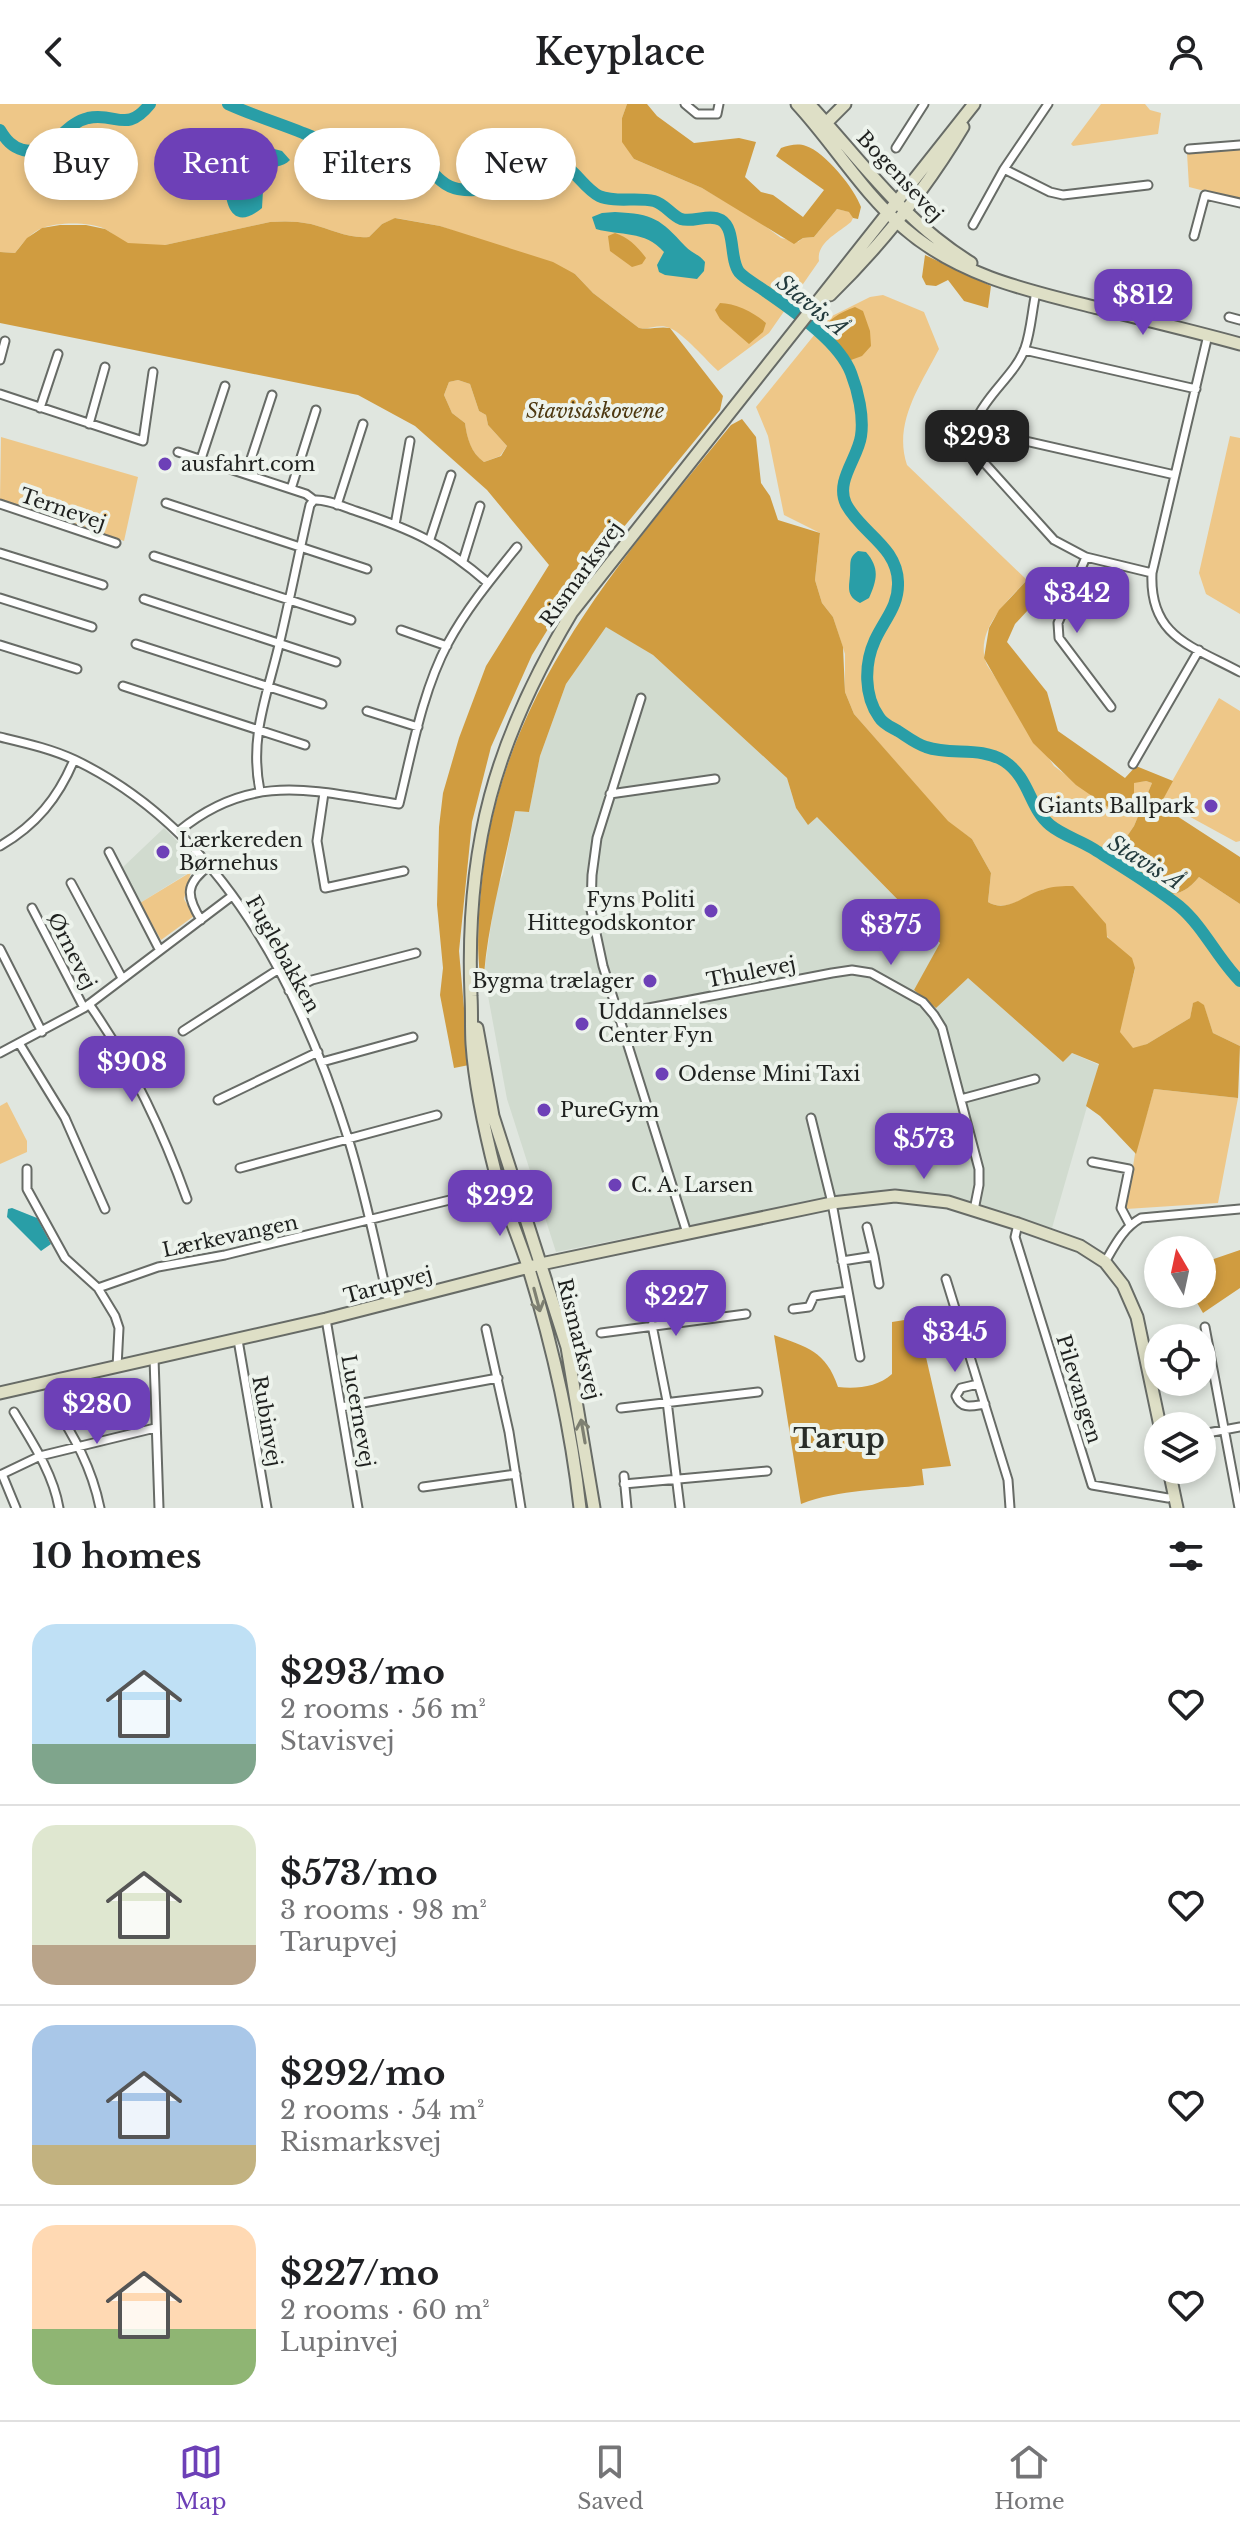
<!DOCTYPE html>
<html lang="en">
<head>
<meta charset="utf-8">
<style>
  body { margin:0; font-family:"Libre Baskerville",serif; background:#f6f6f6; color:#202124; height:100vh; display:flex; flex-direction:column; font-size:30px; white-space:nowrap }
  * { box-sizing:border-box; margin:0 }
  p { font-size:26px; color:#757577 }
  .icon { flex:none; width:44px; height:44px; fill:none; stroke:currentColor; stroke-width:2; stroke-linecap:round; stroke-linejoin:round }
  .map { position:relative; height:1404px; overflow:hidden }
  .details { display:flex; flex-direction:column; background:#fff; flex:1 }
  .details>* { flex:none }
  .top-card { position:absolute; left:24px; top:24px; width:800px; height:72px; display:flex; gap:16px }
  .needle { width:52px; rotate:351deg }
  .tools { position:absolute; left:1144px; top:1132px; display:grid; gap:16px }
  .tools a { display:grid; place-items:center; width:72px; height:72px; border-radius:50%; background:#fff; box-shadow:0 4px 12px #0003; font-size:40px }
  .price { position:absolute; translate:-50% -68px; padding:0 18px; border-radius:16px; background:#6d40b7; color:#fff; font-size:26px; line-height:52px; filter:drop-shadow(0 2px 4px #0008) }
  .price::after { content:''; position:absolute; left:50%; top:48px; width:24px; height:18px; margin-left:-12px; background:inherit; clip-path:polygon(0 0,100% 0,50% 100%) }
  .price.on { background:#222; color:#fff }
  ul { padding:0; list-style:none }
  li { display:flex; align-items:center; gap:24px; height:200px; padding:0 32px }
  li+li { border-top:2px solid #e0e0e0 }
  li span { display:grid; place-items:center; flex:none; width:224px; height:160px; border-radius:24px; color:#555 }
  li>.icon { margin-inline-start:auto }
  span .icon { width:96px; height:96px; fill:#fffc; stroke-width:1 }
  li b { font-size:34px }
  h2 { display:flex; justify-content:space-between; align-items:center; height:96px; padding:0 32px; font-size:34px }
  .chip { padding:0 28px; border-radius:36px; background:#fff; box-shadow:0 4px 12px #0003; font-size:28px; line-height:72px }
  .chip.on { background:#6d40b7; color:#fff }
  header { display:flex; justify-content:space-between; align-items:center; height:104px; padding:0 32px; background:#fff; font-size:36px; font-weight:600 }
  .tabs { display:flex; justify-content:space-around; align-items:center; height:112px; border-top:2px solid #e0e0e0; background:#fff; font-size:22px; color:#757577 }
  .tabs a { display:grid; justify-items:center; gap:4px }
  .tabs .on { color:#6d40b7 }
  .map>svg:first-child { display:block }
</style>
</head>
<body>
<header><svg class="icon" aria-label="back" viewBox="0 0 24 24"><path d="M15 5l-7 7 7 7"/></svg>Keyplace<svg class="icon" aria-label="person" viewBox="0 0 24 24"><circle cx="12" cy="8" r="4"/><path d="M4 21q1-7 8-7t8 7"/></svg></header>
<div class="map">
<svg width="1240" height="1404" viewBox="0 0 1240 1404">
  <rect width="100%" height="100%" fill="#e0e6df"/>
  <path fill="#d1dbcf" d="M606,522L653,551L787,674L796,704L808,720L817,712L940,840L914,887L968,874L1063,958L1072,949L1099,961L1052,1124L949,1095L895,1084L827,1094L556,1148L507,995L484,870L496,786L503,770L515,707L529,708L540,652L566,580Z
    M164,724L201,761L140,799L123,763Z"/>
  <path fill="#eec788" d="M0,0H627L622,14L634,55L702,84L757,116L781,134L798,138L803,134L814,133L837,105L850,108L853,114L851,118C838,129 816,139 819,157L769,229L718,267C705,255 685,231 670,224C659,219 650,226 639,224L593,189L575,170L440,122L396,114L382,120L369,133C348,135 331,125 311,120C297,117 284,117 270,118L165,141C153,142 138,143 127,139C119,136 113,129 105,125C89,118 59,118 43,124C31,128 22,140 15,149L0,148Z
    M1101,0H1145L1150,6L1161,9L1158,30L1073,42L1071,40Z
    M1240,43V96L1189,83L1187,49Z
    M883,191L924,208L939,245C920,282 893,319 907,361L1027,476C1007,497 973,528 987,561L1054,662L1120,712L1134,678L1146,677L1152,679L1134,722L1113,753V758C1143,779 1169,810 1199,773L1240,800V942L1213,929L1204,902L1193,900L1190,914L1147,940L1133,945L1119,928L1135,865L1107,832L1044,785C1027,792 1006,809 988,798L991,769L972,735L948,718L854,610L845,588V550L833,513L822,499L815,476L820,429L784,411L768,332L756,303L828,214L870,193Z
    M458,276L470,280L479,307L486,311L488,321L507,342L500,352L484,358C471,349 467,335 465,319L452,309L444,291L449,278Z
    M1230,332L1240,334V510L1206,490L1199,469Z
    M1,333L138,373L124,437L0,396Z
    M1219,594L1240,607V737L1236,738L1161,697Z
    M191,768L184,795L194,812L161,836L140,799Z
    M1154,985L1238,994L1218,1099L1126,1105L1135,1050Z
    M7,998L27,1037V1048L0,1060V1002Z"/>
  <path fill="#d09c40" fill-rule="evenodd" d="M627,0H647L657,12L694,39L739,34L756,38L745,73L761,88L773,91L803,113L824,86L776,52L781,44C790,41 798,39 806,42C825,48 855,85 861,103L858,115L853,114L849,108L837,105L814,133L803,134L794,140L702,84L634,55L622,38V14Z
    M395,114L440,122L553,158L575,170L593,189L639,224C650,226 659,222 670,224L723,292L720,306L572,486L532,551L491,643L472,718L459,847L469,961L454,964L440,891L443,864L437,801L439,723L443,689L459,634L486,562L549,461L487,386L415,322L358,291L0,219V148L15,149L27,134L42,124L60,121H86L105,125L128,139L165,141L270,118C284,117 297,117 311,120C331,125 348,135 369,133L382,120ZM458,276L470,280L479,307L486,311L488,321L507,342L501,352L484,358C471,349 467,334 465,319L452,309L444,291L449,278Z
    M615,129C628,133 638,143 646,154L642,160L632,163L610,147L608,132Z
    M925,151L991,182L988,204L964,197L948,176L936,182L926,181L922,173Z
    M720,199C735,199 755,209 766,219L763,228L749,240L720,215L715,206Z
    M855,203L863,207L870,227L871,242L862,252L851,256L819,230C828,215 839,209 855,203Z
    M742,315L756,333L761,379L770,392L778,416L820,429L815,476L822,499L833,513L843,543L845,588L854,610L948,717L972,735L991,769L988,798C1008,810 1026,789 1045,785C1054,782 1064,782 1073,782L1106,820L1107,833L1132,854L1135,864L1120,928L1133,944L1147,940L1190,914L1193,899L1198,897L1204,901L1213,929L1240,942L1238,994L1154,985L1136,1050L1100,1012L1086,1002L1099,960L1072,949L1063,958L968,874L936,904L914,886L940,839L817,713L808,721L796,704L787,674L653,551L606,523L566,580L540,652L529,708L515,707C504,763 489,814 484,870L480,871C476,837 479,801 483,767C505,585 620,458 731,321Z
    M1027,476L1041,492L1015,520L1007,538L1047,588L1058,627L1125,674L1136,662L1173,677L1160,701L1240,753V800L1199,773C1169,810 1143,779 1113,758V753L1134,722L1152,679L1146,677L1134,679V693L1121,712L1076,681L1033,639L984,554L989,524L999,506Z
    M1240,1146V1184L1203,1209L1192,1190H1202V1159Z
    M917,1214L951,1362L922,1365L924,1381C883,1386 840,1385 801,1400L774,1231C807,1243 826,1247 838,1283C857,1285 878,1283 892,1270V1218Z"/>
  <path fill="#299ea7" d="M239,36L282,47L290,56C283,64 272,61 264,69L262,104C217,141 221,58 232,38Z
    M615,108C654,110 660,115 685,142C691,149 699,150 705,158L704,167L697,175L665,171L659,168L657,161L664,148C645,126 620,132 596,125L592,113L602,109Z
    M858,447L866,448C880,464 877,476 869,494L860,499C846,492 849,484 850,471C851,459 848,454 858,447Z
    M12,1104L37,1114L51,1140L41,1147L7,1113L8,1105Z"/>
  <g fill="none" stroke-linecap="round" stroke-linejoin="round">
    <path stroke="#299ea7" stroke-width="12" d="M228,0C252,11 278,19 303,29C312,32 323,38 333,40C358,44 379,30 404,41C426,52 434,81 458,85C505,93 515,58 547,57C572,56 580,82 599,92C615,99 637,93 654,97C665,100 671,111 681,115C693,119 709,109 721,116C736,125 729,154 739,168C745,175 757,181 765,187C792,206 839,237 851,269C858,287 864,312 861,332C858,354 835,377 846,400C861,429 897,442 898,478C899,502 884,516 875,536C864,560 864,592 879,613C883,620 891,623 898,627C906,632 916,640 926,643C951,652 980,642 1004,657C1030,674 1029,704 1050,721C1062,731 1079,736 1092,744C1121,762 1153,781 1179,802C1204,823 1217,854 1240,877
      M0,26C6,36 12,43 23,46C53,52 62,20 88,14C117,8 126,30 150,0"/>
    <defs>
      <path id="street" d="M685,0L697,10H717L719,0
        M896,44L924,0
        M1189,45L1240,41
        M1004,65L1050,88L1063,91L1148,81
        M973,121L1004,65L1048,0
        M1194,132L1205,91L1240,99
        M1036,188C1032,206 1031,227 1025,244C1012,281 955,309 979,353L1054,436L1086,453L1152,469
        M1229,213L1240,216
        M1208,231L1152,469C1149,533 1192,542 1240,568
        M1024,246L1196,285
        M0,256L5,237
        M0,290L143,337L153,268
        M40,304L58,250
        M89,320L105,263
        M973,325L1175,371
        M178,348L306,390L314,396
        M201,355L225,282
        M246,370L272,291
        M291,385L316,306
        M166,399L367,465
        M0,400L116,439
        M337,401L363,320
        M395,421L410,337
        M430,435L451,371
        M0,449L103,481
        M154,452L351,516
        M1086,453L1058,519L1059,534L1111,603
        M463,457L480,402
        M0,494L92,523
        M144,495L336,558
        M401,526L447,542
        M136,540L322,600
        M0,541L77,565
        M123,582L305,641
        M641,594L597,734L592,771L591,806L603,862L687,1129
        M367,607L418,623
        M0,633C25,639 52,645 75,656C223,727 301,885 348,1034C365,1088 376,1144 389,1199
        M1133,660L1199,546
        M260,687C249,633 267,592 279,541C290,495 299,448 310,401L314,396C328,395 343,403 356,407C413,426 442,439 488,479
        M324,689L317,737L325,784L404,767
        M610,690L715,675
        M179,727C252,667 313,687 399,700C412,647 422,588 448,539C467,504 492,474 517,443
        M0,742C36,721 58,694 74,656
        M109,748L159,845
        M71,779L122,874
        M32,804L84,904
        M201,816C186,792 185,780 209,762
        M0,845L42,928
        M289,887L312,876L416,849
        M89,900C132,961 162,1025 187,1095
        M617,910L832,869L852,866L871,869L923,898L934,911L942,924L979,1065V1081L974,1106
        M183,927L279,865
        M19,939L65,1014L105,1105
        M0,949L84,904L232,792
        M322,958L413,933
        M961,995L1035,975
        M218,996L318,948
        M811,1014L832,1099L860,1253
        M1092,1058L1129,1065L1121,1104L1130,1121
        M240,1064L437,1011
        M27,1065V1085L65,1154L98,1184L115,1212L119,1224L117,1263
        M1018,1120L1015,1133L1092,1381L1168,1394L1174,1392
        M867,1123L874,1152
        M842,1157L874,1152L879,1180
        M1105,1158C1115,1141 1123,1124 1141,1114L1240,1105
        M946,1175L1008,1376L1010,1404
        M98,1184L158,1163L225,1151L462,1093
        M793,1205L809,1203L814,1192L848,1187
        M326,1215L358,1404
        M652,1221L667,1297L680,1404
        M1205,1223L1239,1404
        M486,1225L509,1328L521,1404
        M601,1229L746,1210
        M238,1236L267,1404
        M154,1254L159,1404
        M978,1280L961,1284L956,1292C962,1306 972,1302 985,1300
        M52,1298C74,1332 92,1364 100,1404
        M341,1303L498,1274
        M621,1304L758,1288
        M14,1308C32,1338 53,1369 59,1404
        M1202,1330L1240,1323
        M2,1370L16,1404
        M0,1371L40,1352L155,1324
        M624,1372L627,1404
        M624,1380L767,1367
        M423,1383L516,1370"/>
      <path id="secondary" d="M797,0C834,40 862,88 904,124C959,172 1029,187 1098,204C1146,216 1193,227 1240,240
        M809,0C863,59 903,117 971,159
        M823,22L845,0
        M830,191C882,140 926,85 963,23
        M477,924L493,1012L567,1243L594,1404
        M0,1289L326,1215L541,1160L832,1099L895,1092L948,1098L1018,1120L1080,1142L1105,1158L1123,1181L1137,1213L1160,1322
        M1169,1366L1177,1404
        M580,1404C571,1323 552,1240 528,1162C518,1132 505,1102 496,1071C485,1028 475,984 472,940C471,924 472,908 471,892C465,742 495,637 572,508L974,0"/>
    </defs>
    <use href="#street" stroke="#676b66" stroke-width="11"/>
    <use href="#secondary" stroke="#676b66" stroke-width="15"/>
    <use href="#street" stroke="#fff" stroke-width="7"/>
    <use href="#secondary" stroke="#dedfc6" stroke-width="11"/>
  </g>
  <defs><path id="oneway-shaft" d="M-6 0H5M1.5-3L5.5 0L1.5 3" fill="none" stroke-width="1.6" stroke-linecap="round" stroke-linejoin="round" transform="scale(2)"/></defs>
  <g stroke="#7e8072">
    <use href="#oneway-shaft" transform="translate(537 1196) rotate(75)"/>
    <use href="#oneway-shaft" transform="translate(583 1327) rotate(-100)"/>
  </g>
  <g fill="#6d40b7" stroke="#edf3ec" stroke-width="3">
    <circle cx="165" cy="360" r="8"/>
    <circle cx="1211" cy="702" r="8"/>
    <circle cx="163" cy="748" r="8"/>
    <circle cx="711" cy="807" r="8"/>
    <circle cx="650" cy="877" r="8"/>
    <circle cx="582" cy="920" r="8"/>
    <circle cx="662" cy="970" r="8"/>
    <circle cx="544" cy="1006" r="8"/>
    <circle cx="615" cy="1081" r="8"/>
  </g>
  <g text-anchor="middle" stroke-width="8" stroke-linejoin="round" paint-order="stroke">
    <g font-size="20" fill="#1f211f" stroke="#edf3ec">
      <text transform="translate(900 72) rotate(47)" y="7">Bogensevej</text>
      <text transform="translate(63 405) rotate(19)" y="7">Ternevej</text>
      <text transform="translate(581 470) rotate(-54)" y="7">Rismarksvej</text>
      <text transform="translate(72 847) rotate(63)" y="7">Ørnevej</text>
      <text transform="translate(283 850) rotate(61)" y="7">Fuglebakken</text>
      <text transform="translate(751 868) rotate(-11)" y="7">Thulevej</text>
      <text transform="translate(230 1132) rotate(-12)" y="7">Lærkevangen</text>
      <text transform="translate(388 1181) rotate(-15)" y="7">Tarupvej</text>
      <text transform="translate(579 1235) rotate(76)" y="7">Rismarksvej</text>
      <text transform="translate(1079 1285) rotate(73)" y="7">Pilevangen</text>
      <text transform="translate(358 1307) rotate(80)" y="7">Lucernevej</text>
      <text transform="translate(267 1317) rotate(80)" y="7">Rubinvej</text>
    </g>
    <g font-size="20" font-style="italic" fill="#4e3912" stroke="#edf3ec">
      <text x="595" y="314">Stavisåskovene</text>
    </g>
    <g font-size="20" fill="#1f211f" stroke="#edf3ec" text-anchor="start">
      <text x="181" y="367">ausfahrt.com</text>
      <text x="1195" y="709" text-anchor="end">Giants Ballpark</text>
      <text x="179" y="743">Lærkereden<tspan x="179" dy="23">Børnehus</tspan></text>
      <text x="695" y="803" text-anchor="end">Fyns Politi<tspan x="695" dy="23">Hittegodskontor</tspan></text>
      <text x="634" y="884" text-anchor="end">Bygma trælager</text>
      <text x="598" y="915">Uddannelses<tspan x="598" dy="23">Center Fyn</tspan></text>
      <text x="678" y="977">Odense Mini Taxi</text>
      <text x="560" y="1013">PureGym</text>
      <text x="631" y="1088">C. A. Larsen</text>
    </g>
    <g font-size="22" font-style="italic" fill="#233b3d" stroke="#edf3ec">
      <text transform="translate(812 201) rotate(39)" y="8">Stavis Å</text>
      <text transform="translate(1146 758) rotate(32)" y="8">Stavis Å</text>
    </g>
    <g font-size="28" font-weight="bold" fill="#292d28" stroke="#edf3ec">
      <text x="839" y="1344">Tarup</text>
    </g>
  </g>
</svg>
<div class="tools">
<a><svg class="needle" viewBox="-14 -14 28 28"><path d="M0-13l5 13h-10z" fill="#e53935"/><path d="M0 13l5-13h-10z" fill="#757577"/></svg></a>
<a><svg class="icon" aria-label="locate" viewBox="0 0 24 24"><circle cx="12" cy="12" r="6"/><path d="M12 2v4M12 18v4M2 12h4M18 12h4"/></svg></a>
<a><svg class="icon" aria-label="layers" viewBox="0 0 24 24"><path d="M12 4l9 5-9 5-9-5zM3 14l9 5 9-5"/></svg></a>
</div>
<b class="price" style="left:1143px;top:233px">$812</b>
<b class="price on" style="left:977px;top:374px">$293</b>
<b class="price" style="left:1077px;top:531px">$342</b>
<b class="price" style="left:891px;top:863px">$375</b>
<b class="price" style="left:132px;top:1000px">$908</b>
<b class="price" style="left:924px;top:1077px">$573</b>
<b class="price" style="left:500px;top:1134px">$292</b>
<b class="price" style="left:676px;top:1234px">$227</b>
<b class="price" style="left:955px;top:1270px">$345</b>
<b class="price" style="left:97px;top:1342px">$280</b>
<div class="top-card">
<a class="chip">Buy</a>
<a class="chip on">Rent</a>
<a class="chip">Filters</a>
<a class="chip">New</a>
</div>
</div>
<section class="details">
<h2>10 homes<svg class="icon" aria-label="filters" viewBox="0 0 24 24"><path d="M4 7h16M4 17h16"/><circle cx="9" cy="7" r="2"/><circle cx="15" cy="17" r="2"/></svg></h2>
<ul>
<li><span style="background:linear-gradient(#bfe0f5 75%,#7fa58c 0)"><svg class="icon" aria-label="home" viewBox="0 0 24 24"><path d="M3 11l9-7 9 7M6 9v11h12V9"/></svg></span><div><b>$293/mo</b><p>2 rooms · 56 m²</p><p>Stavisvej</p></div><svg class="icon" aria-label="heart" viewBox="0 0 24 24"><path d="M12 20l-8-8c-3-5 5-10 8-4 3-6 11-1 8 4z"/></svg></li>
<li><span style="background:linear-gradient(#dfe7d0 75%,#b9a48a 0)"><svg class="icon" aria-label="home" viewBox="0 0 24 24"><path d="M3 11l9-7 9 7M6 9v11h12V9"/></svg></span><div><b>$573/mo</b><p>3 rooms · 98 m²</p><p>Tarupvej</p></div><svg class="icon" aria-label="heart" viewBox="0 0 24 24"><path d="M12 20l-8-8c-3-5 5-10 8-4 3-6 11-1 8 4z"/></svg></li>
<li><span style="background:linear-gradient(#a9c7e8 75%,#c2b280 0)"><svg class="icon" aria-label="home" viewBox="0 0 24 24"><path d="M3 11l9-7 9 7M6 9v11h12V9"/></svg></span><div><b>$292/mo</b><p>2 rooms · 54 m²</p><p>Rismarksvej</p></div><svg class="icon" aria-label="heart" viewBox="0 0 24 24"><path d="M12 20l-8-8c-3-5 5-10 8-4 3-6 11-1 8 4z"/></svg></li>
<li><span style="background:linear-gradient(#ffd9b3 65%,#8fb573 0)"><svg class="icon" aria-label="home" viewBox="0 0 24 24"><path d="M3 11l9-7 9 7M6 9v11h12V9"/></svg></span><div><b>$227/mo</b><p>2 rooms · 60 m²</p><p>Lupinvej</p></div><svg class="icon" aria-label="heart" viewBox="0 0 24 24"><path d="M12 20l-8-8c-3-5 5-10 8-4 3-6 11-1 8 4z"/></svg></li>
</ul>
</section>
<nav class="tabs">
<a class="on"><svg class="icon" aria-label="map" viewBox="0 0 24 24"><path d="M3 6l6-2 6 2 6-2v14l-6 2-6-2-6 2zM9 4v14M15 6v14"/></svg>Map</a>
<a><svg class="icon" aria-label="saved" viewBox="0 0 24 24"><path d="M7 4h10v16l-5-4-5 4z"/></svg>Saved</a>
<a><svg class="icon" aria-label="home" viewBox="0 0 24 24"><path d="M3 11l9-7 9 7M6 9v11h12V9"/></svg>Home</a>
</nav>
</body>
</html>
